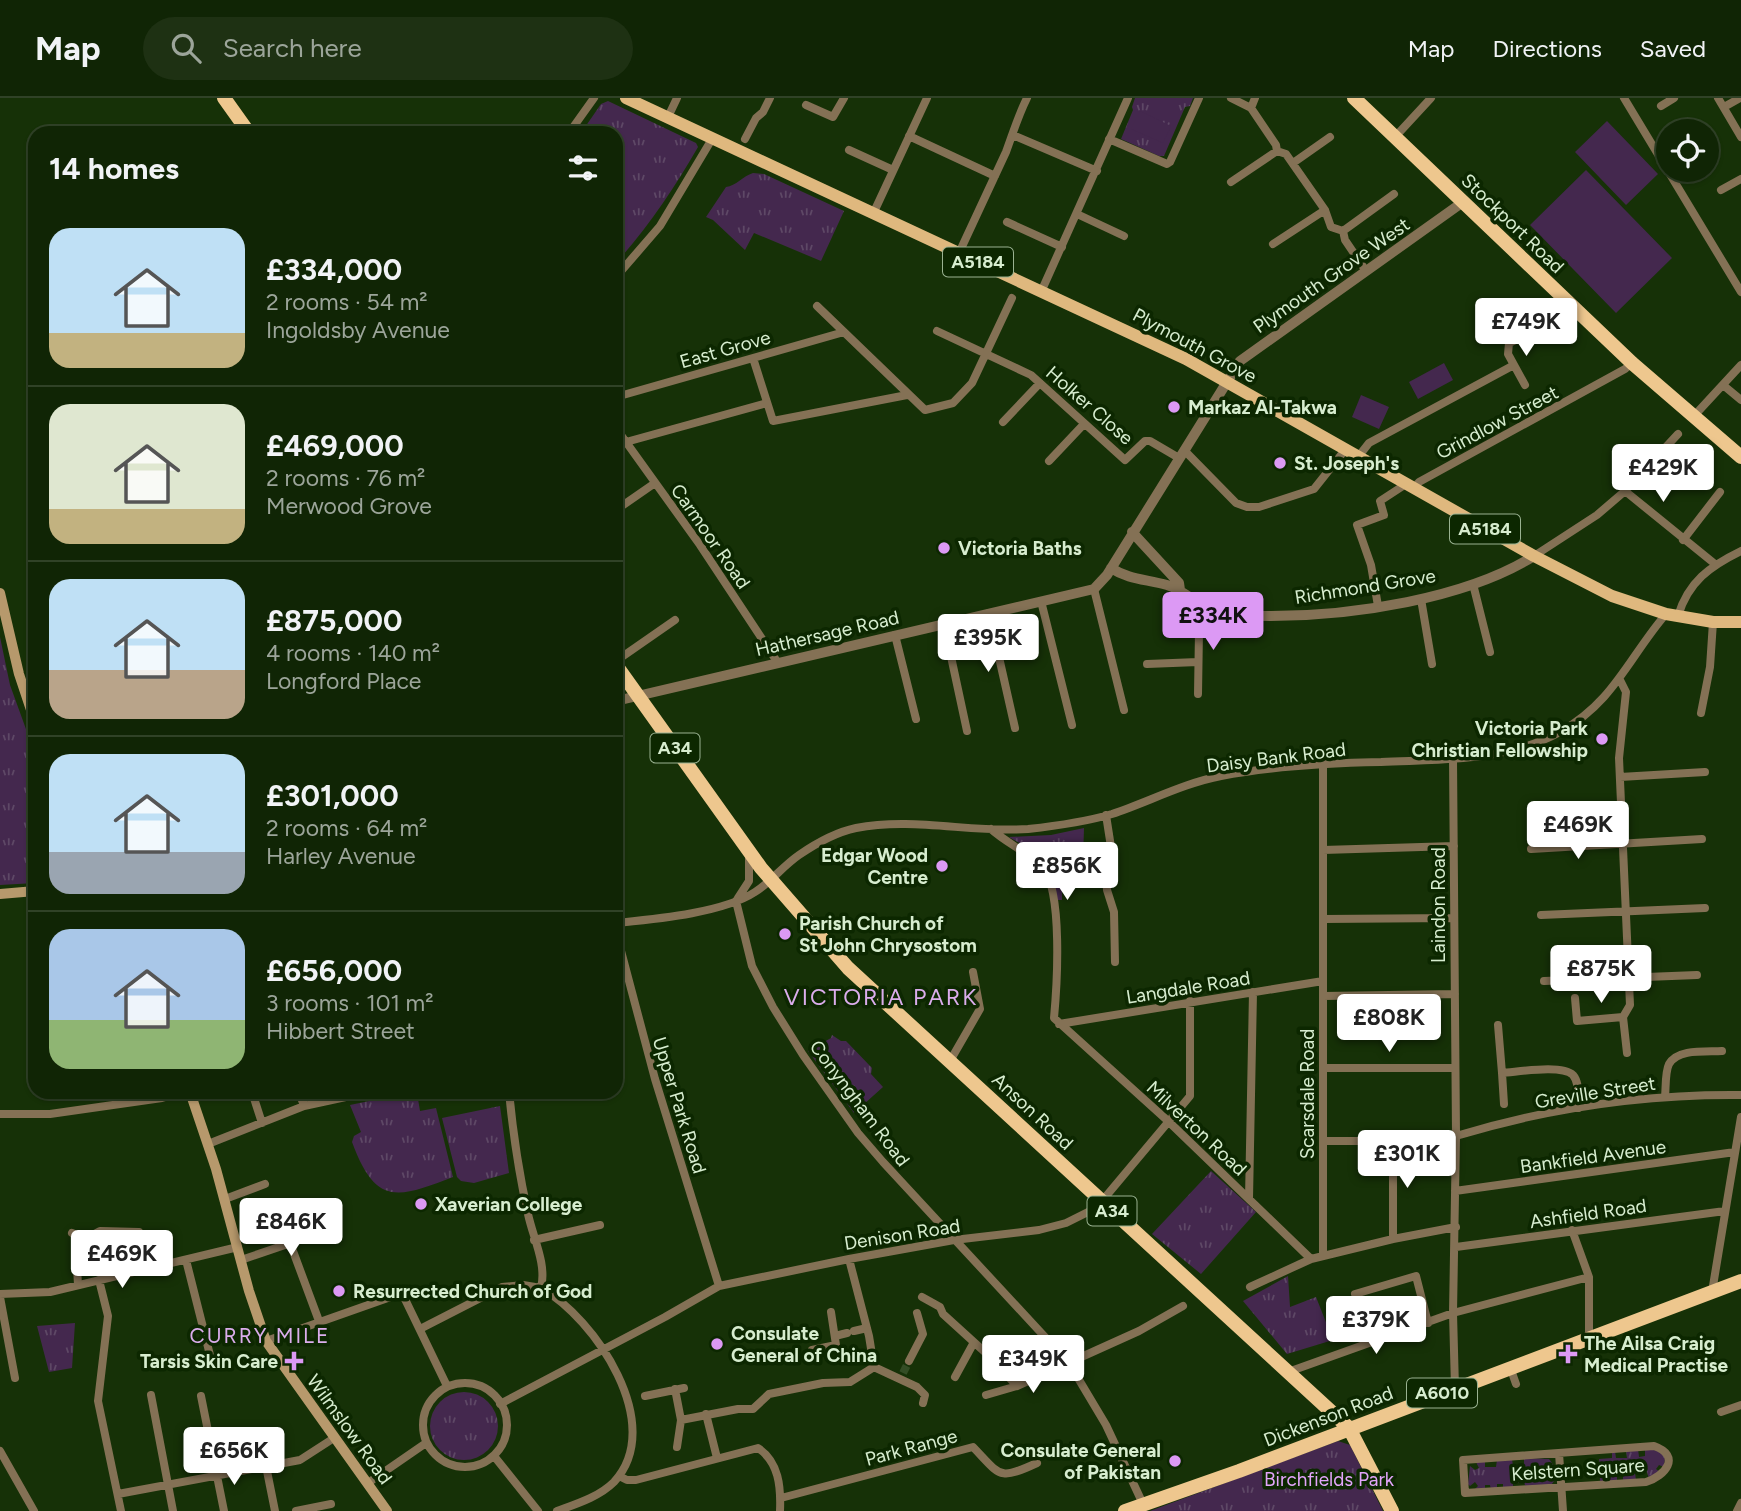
<!DOCTYPE html>
<html lang="en">
<head>
<meta charset="utf-8">
<style>
  body { margin:0; font-family:Figtree,sans-serif; background:#1e3113; color:#f1f3f6; height:100vh; display:flex; flex-direction:column; font-size:26px; white-space:nowrap }
  * { box-sizing:border-box; margin:0 }
  p { font-size:23px; color:#9ca59a }
  .icon { flex:none; width:38px; height:38px; fill:none; stroke:currentColor; stroke-width:2; stroke-linecap:round; stroke-linejoin:round }
  .map { position:relative; flex:1; overflow:hidden }
  .panel { position:absolute; left:28px; top:28px; width:595px; height:973px; display:flex; flex-direction:column; background:#102505; border-radius:21px; box-shadow:0 2px 5px #0004,0 0 0 2px #304227 }
  .panel>* { flex:none }
  .tools { position:absolute; left:1656px; top:21px; display:grid; gap:14px }
  .tools a { display:grid; place-items:center; width:63px; height:63px; border-radius:50%; background:#102505; box-shadow:0 2px 5px #0004,0 0 0 2px #304227; font-size:35px }
  .price { position:absolute; translate:-50% -60px; padding:0 16px; border-radius:7px; background:#fff; color:#222; font-size:23px; line-height:46px; filter:drop-shadow(0 2px 4px #0008) }
  .price::after { content:''; position:absolute; left:50%; top:42px; width:21px; height:16px; margin-left:-10px; background:inherit; clip-path:polygon(0 0,100% 0,50% 100%) }
  .price.on { background:#dc99f4; color:#111 }
  ul { padding:0; list-style:none }
  li { display:flex; align-items:center; gap:21px; height:175px; padding:0 21px }
  li+li { border-top:2px solid #304227 }
  li span { display:grid; place-items:center; flex:none; width:196px; height:140px; border-radius:21px; color:#555 }
  li>.icon { margin-inline-start:auto }
  span .icon { width:84px; height:84px; fill:#fffc; stroke-width:1 }
  li b { font-size:30px }
  h2 { display:flex; justify-content:space-between; align-items:center; height:84px; padding:0 21px; font-size:30px }
  header { display:flex; align-items:center; gap:42px; box-sizing:border-box; height:98px; padding:0 35px; background:#102505; border-bottom:2px solid #304227 }
  header strong { font-size:33px }
  nav { display:flex; gap:38px; margin-inline-start:auto; font-size:24px }
  .search { width:490px; height:63px; background:#1e3113; display:flex; align-items:center; gap:18px; box-sizing:border-box; padding:0 24px; border-radius:38px; color:#9ca59a; font-size:26px }
  .map>svg:first-child { display:block }
</style>
</head>
<body>
<header>
<strong>Map</strong>
<div class="search"><svg class="icon" aria-label="search" viewBox="0 0 24 24"><circle cx="10" cy="10" r="6"/><path d="M15 15l6 6"/></svg>Search here</div>
<nav><a>Map</a><a>Directions</a><a>Saved</a></nav>
</header>
<div class="map">
<svg width="1741" height="1413" viewBox="0 0 1741 1413">
  <defs>
    <pattern id="grass-tufts" width="24" height="20" patternUnits="userSpaceOnUse" patternTransform="scale(1.75)"><rect width="24" height="20" fill="#44284e"/><path d="M3 7l-1-3M5 7V3M7 7l1-3M15 17l-1-3M17 17v-4M19 17l1-3" fill="none" stroke="#5e4866"/></pattern>
  </defs>
  <rect width="100%" height="100%" fill="#163107"/>
  <path fill="url(#grass-tufts)" d="M1135,0H1193L1190,8L1185,9L1164,58H1159L1121,41L1133,12L1132,9Z
    M608,3L696,45L698,49C674,91 648,129 616,165V35H581L601,6Z
    M753,75L764,76L844,113L821,163L754,135L745,152L713,122L706,119L726,89C736,88 743,78 753,75Z
    M0,539L10,587L35,656V785L0,787Z
    M1084,730L1083,761L1079,768L1062,775V802H1056C1053,762 1041,758 1009,739L1051,737Z
    M832,937L841,943H846L872,970L871,976L883,989L854,1015L808,953L831,940Z
    M412,994L413,1001H418L420,1013L436,1010L453,1079C398,1100 376,1109 352,1044L354,1038L361,1034L350,1007Z
    M500,1008L509,1075L474,1085L461,1083L457,1079L442,1020Z
    M1211,1073L1256,1114L1201,1176L1152,1136Z
    M1288,1178L1290,1209L1316,1199L1333,1242L1287,1256L1243,1203Z
    M75,1225L72,1270L49,1274L37,1228Z
    M430 1328a34 34 0 1 1 68 0a34 34 0 1 1-68 0Z
    M1338,1343L1350,1347L1383,1413H1150Z
    M1638,1351L1639,1359L1645,1358V1351L1661,1353L1665,1360L1664,1369L1659,1367L1656,1371L1660,1374L1649,1381L1647,1374L1635,1375L1636,1382L1623,1384V1377L1617,1378V1384H1610L1609,1378H1603V1384H1600L1599,1361L1612,1360V1354L1615,1353L1616,1360H1627L1626,1352Z
    M1524,1360L1549,1361C1556,1369 1559,1380 1550,1388L1526,1390L1524,1384L1513,1385V1391L1503,1392V1386H1497V1392H1491L1490,1387H1485V1393L1474,1392L1478,1388L1475,1384L1470,1388L1468,1386L1470,1368L1475,1372L1479,1370L1476,1364L1485,1363V1369H1496L1497,1362L1512,1361L1513,1368L1524,1367Z"/>
  <path fill="#44284e" d="M1140,13L1171,28L1163,45L1131,31Z
    M1607,23L1658,76L1626,107L1575,54Z
    M1586,72L1672,160L1616,215L1530,127Z
    M1444,265L1453,282L1418,301L1409,284Z
    M1361,297L1389,309L1379,331L1352,319Z"/>
  <g fill="none" stroke-linecap="round" stroke-linejoin="round">
    <path stroke="#334d25" stroke-width="8" stroke-dasharray="8 4" stroke-linecap="butt" d="M903,1275L909,1263"/>
    <path stroke="#847155" stroke-width="8" d="M1231,0L1251,10L1276,47L1277,53L1286,56L1325,112L1331,129L1343,133L1345,142L1366,173
      M1624,0L1741,194
      M1718,0L1741,39
      M806,7L833,19L844,0
      M1661,8L1674,0
      M1724,9L1740,0
      M1251,10L1255,0
      M668,19L677,0
      M569,35L594,0
      M1013,37L1097,73
      M909,38L995,78
      M1395,39L1431,0
      M745,41L756,20L763,14L770,0
      M1109,41L1167,66L1170,64L1199,0
      M849,52L893,72
      M1293,65L1330,39
      M1231,84L1277,53
      M1721,92L1741,81
      M873,116L927,0
      M1077,116L1124,138
      M1007,124L1062,149
      M1343,133L1394,96
      M1273,146L1325,112
      M959,155L1006,54C1013,35 1018,18 1027,0
      M616,179L660,128L712,41
      M1041,194L1128,0
      M817,208L925,312L953,305L972,285L1012,200
      M937,233L1031,277L1125,362L1145,343H1150L1179,360
      M753,260L773,323L907,297
      M1525,287L1508,256L1509,245L1533,234
      M1723,287L1741,302
      M616,299L844,234
      M1693,319L1741,267
      M1003,324L1040,285
      M616,330L700,447L778,565
      M626,344L767,305
      M1184,352L1236,405L1247,409H1259L1314,391L1345,352
      M1358,359L1369,345L1514,267
      M1049,363L1084,326
      M1414,390L1419,384L1625,271L1632,265
      M1625,393L1715,466
      M616,412L655,385
      M1683,442L1720,394
      M1534,458L1597,417L1625,393L1678,336
      M1473,486L1490,554
      M1094,491L1124,612
      M1421,501L1432,566
      M1041,503L1072,627
      M1378,508L1371,467L1357,427L1384,417L1380,403L1406,386
      M989,515L1015,630
      M1678,518C1688,484 1710,468 1741,453
      M944,526L967,633
      M895,537L916,621
      M616,563L675,522
      M1147,566L1198,564
      M1620,582L1626,594L1619,660L1630,907L1623,919L1627,955
      M1198,596L1199,533L1203,509
      M1701,615L1710,569L1713,524
      M1453,661L1456,1038L1453,1215L1455,1290
      M1620,679L1705,674
      M1106,717L1111,749L1106,779L1107,792L1114,814L1115,864
      M991,731C1005,744 1032,757 1043,770C1063,794 1057,888 1054,920L1168,1023L1311,1161
      M1531,751L1702,741
      M1323,752L1454,748
      M738,800L749,783V757
      M736,803L752,868L773,909L803,957L858,1035L883,1064L1069,1265L1106,1327L1143,1406
      M1541,817L1705,810
      M1323,821L1454,820
      M616,825C655,821 723,815 755,794C772,783 783,768 799,757C815,746 837,734 856,730C913,719 971,735 1028,731C1056,728 1085,724 1112,716C1148,704 1184,685 1221,678C1272,668 1328,665 1381,664C1442,661 1505,664 1560,634C1614,604 1629,559 1666,516
      M616,834L655,981L719,1188
      M1544,883L1697,877
      M1323,898L1455,896
      M1575,900L1577,923L1623,919
      M1059,926L1323,883
      M1498,927L1502,975C1518,974 1562,966 1573,977C1580,985 1578,1000 1579,1010
      M950,963L980,911L973,874
      M1323,970H1455
      M1502,975L1504,1006
      M252,994L262,1025
      M299,994L304,1008
      M509,994C513,1035 519,1076 528,1116C533,1140 547,1166 541,1190C595,1220 667,1327 614,1384C599,1399 576,1406 557,1413
      M1665,999C1666,989 1665,974 1669,966C1678,950 1707,954 1722,953
      M0,1016H50L162,1000L183,994
      M1456,1038C1548,1010 1645,996 1741,997
      M1323,1043H1456
      M208,1046L304,1008L355,997
      M1455,1093L1735,1054
      M225,1101L265,1086
      M1249,1101L1253,894
      M1572,1132L1589,1179V1240
      M72,1135L85,1141
      M1393,1141V1044
      M534,1142L600,1127
      M290,1145L319,1223
      M1456,1149L1725,1113
      M1323,1158V667
      M849,1161L869,1238L874,1269
      M186,1162L212,1265L223,1266
      M241,1162L332,1131
      M99,1182L108,1218L98,1303L121,1413
      M78,1187L77,1169L85,1141L100,1133L139,1134
      M1250,1189L1311,1161L1393,1141L1456,1129
      M1712,1194L1741,1019
      M0,1196L50,1194L238,1149
      M1355,1196L1416,1178L1428,1225
      M0,1199L15,1280
      M922,1199L940,1209L943,1216L987,1256L1017,1288
      M420,1231L502,1189L523,1187L541,1190
      M854,1233L867,1230
      M835,1238L847,1235
      M266,1243L402,1195L447,1288
      M812,1252L836,1247L831,1214
      M909,1263L923,1236L917,1215
      M874,1269L917,1289L925,1297L923,1305
      M1510,1269L1516,1286
      M1288,1274L1453,1215L1589,1179
      M955,1279L973,1246
      M423 1327a42 42 0 1 1 84 0a42 42 0 1 1-84 0Z
      M675,1291L681,1322L677,1349
      M151,1297L173,1413
      M986,1297L1017,1288L1139,1233L1183,1208
      M201,1298L224,1413
      M645,1298L684,1290
      M500,1306L665,1219L719,1188L849,1161L954,1142L1039,1132L1066,1125L1092,1112L1102,1103L1190,998V903
      M1721,1314L1741,1307
      M706,1316L717,1360
      M681,1322L738,1311H753L769,1296L823,1285L850,1284L874,1269
      M1654,1348C1682,1358 1665,1378 1646,1384L1465,1395L1463,1362Z
      M0,1353L34,1413
      M1559,1355L1563,1413
      M494,1358L538,1413
      M266,1368L275,1413
      M619,1378L627,1382H636L758,1350C779,1364 781,1389 780,1413
      M368,1385L426,1345
      M118,1396L300,1362L334,1340
      M781,1400L973,1349C1001,1378 998,1383 1037,1365
      M296,1413L331,1406
      M1737,1413L1741,1405"/>
    <path stroke="#847155" stroke-width="10" d="M1132,434L1179,485L1180,492
      M1111,470C1129,482 1147,481 1167,487C1186,493 1199,509 1218,514C1235,518 1254,518 1271,518C1352,518 1465,501 1534,458
      M616,603L1094,491L1107,477L1240,263L1463,104"/>
    <path stroke="#b7996c" stroke-width="10" d="M0,495L19,576L35,624
      M0,796L35,793
      M190,994L216,1071L249,1193L266,1243L387,1413"/>
    <path stroke="#dfb87e" stroke-width="12" d="M626,0L1186,261L1534,458L1612,498L1666,516L1713,524H1741"/>
    <path stroke="#eec78e" stroke-width="14" d="M224,0L249,35
      M1354,0L1632,265L1741,359
      M616,567L761,770L848,870L1349,1330L1392,1413
      M1125,1413L1239,1373L1741,1183"/>
  </g>
  <g fill="#dc99f4" stroke="#0c2700" stroke-width="2.5">
    <circle cx="1174" cy="309" r="7"/>
    <circle cx="1280" cy="365" r="7"/>
    <circle cx="944" cy="450" r="7"/>
    <circle cx="1602" cy="641" r="7"/>
    <circle cx="942" cy="768" r="7"/>
    <circle cx="785" cy="836" r="7"/>
    <circle cx="421" cy="1106" r="7"/>
    <circle cx="339" cy="1193" r="7"/>
    <circle cx="717" cy="1246" r="7"/>
    <path d="M1564.5 1245.5h7v7h7v7h-7v7h-7v-7h-7v-7h7z"/>
    <path d="M290.5 1252.5h7v7h7v7h-7v7h-7v-7h-7v-7h7z"/>
    <circle cx="1175" cy="1363" r="7"/>
  </g>
  <g text-anchor="middle" stroke-width="7" stroke-linejoin="round" paint-order="stroke">
    <g fill="#0c2700" stroke="#9ab291" stroke-width="2">
      <rect x="943" y="149.5" width="70" height="29" rx="5"/>
      <rect x="1450" y="416.5" width="70" height="29" rx="5"/>
      <rect x="650.5" y="635.5" width="49" height="29" rx="5"/>
      <rect x="1087.5" y="1098.5" width="49" height="29" rx="5"/>
      <rect x="1407" y="1280.5" width="70" height="29" rx="5"/>
    </g>
    <g font-size="18" font-weight="bold" fill="#d7edcf">
      <text x="978" y="170">A5184</text>
      <text x="1485" y="437">A5184</text>
      <text x="675" y="656">A34</text>
      <text x="1112" y="1119">A34</text>
      <text x="1442" y="1301">A6010</text>
    </g>
    <g font-size="19" fill="#d7edcf" stroke="#0c2700">
      <text transform="translate(1513 125) rotate(44)" y="7">Stockport Road</text>
      <text transform="translate(1331 177) rotate(-35)" y="7">Plymouth Grove West</text>
      <text transform="translate(1195 247) rotate(28)" y="7">Plymouth Grove</text>
      <text transform="translate(725 251) rotate(-16)" y="7">East Grove</text>
      <text transform="translate(1090 307) rotate(41)" y="7">Holker Close</text>
      <text transform="translate(1497 324) rotate(-28)" y="7">Grindlow Street</text>
      <text transform="translate(711 438) rotate(55)" y="7">Carmoor Road</text>
      <text transform="translate(1365 488) rotate(-9)" y="7">Richmond Grove</text>
      <text transform="translate(827 535) rotate(-13)" y="7">Hathersage Road</text>
      <text transform="translate(1276 659) rotate(-7)" y="7">Daisy Bank Road</text>
      <text transform="translate(1438 807) rotate(-90)" y="7">Laindon Road</text>
      <text transform="translate(1188 889) rotate(-9)" y="7">Langdale Road</text>
      <text transform="translate(1595 994) rotate(-9)" y="7">Greville Street</text>
      <text transform="translate(1307 996) rotate(-90)" y="7">Scarsdale Road</text>
      <text transform="translate(860 1005) rotate(53)" y="7">Conyngham Road</text>
      <text transform="translate(680 1007) rotate(73)" y="7">Upper Park Road</text>
      <text transform="translate(1033 1013) rotate(43)" y="7">Anson Road</text>
      <text transform="translate(1197 1030) rotate(43)" y="7">Milverton Road</text>
      <text transform="translate(1593 1058) rotate(-8)" y="7">Bankfield Avenue</text>
      <text transform="translate(1588 1115) rotate(-8)" y="7">Ashfield Road</text>
      <text transform="translate(902 1136) rotate(-9)" y="7">Denison Road</text>
      <text transform="translate(1328 1318) rotate(-21)" y="7">Dickenson Road</text>
      <text transform="translate(350 1331) rotate(54)" y="7">Wilmslow Road</text>
      <text transform="translate(911 1349) rotate(-15)" y="7">Park Range</text>
      <text transform="translate(1578 1371) rotate(-4)" y="7">Kelstern Square</text>
    </g>
    <g font-size="19" font-weight="bold" fill="#d7edcf" stroke="#0c2700" text-anchor="start">
      <text x="1188" y="316">Markaz Al-Takwa</text>
      <text x="1294" y="372">St. Joseph's</text>
      <text x="958" y="457">Victoria Baths</text>
      <text x="1588" y="637" text-anchor="end">Victoria Park<tspan x="1588" dy="22">Christian Fellowship</tspan></text>
      <text x="928" y="764" text-anchor="end">Edgar Wood<tspan x="928" dy="22">Centre</tspan></text>
      <text x="799" y="832">Parish Church of<tspan x="799" dy="22">St John Chrysostom</tspan></text>
      <text x="435" y="1113">Xaverian College</text>
      <text x="353" y="1200">Resurrected Church of God</text>
      <text x="731" y="1242">Consulate<tspan x="731" dy="22">General of China</tspan></text>
      <text x="1584" y="1252">The Ailsa Craig<tspan x="1584" dy="22">Medical Practise</tspan></text>
      <text x="278" y="1270" text-anchor="end">Tarsis Skin Care</text>
      <text x="1161" y="1359" text-anchor="end">Consulate General<tspan x="1161" dy="22">of Pakistan</tspan></text>
    </g>
    <g font-size="19" fill="#e3a5fa" stroke="#0c2700">
      <text x="1329" y="1388">Birchfields Park</text>
    </g>
    <g font-size="21" letter-spacing="2" fill="#dbadec" stroke="#0c2700">
      <text x="260" y="1245">CURRY MILE</text>
    </g>
    <g font-size="23" letter-spacing="2" fill="#dbadec" stroke="#0c2700">
      <text x="881" y="907">VICTORIA PARK</text>
    </g>
  </g>
</svg>
<div class="tools">
<a><svg class="icon" aria-label="locate" viewBox="0 0 24 24"><circle cx="12" cy="12" r="6"/><path d="M12 2v4M12 18v4M2 12h4M18 12h4"/></svg></a>
</div>
<b class="price" style="left:1526px;top:260px">£749K</b>
<b class="price" style="left:1663px;top:406px">£429K</b>
<b class="price on" style="left:1213px;top:554px">£334K</b>
<b class="price" style="left:988px;top:576px">£395K</b>
<b class="price" style="left:1578px;top:763px">£469K</b>
<b class="price" style="left:1067px;top:804px">£856K</b>
<b class="price" style="left:1601px;top:907px">£875K</b>
<b class="price" style="left:1389px;top:956px">£808K</b>
<b class="price" style="left:1407px;top:1092px">£301K</b>
<b class="price" style="left:291px;top:1160px">£846K</b>
<b class="price" style="left:122px;top:1192px">£469K</b>
<b class="price" style="left:1376px;top:1258px">£379K</b>
<b class="price" style="left:1033px;top:1297px">£349K</b>
<b class="price" style="left:234px;top:1389px">£656K</b>
<section class="panel">
<h2>14 homes<svg class="icon" aria-label="filters" viewBox="0 0 24 24"><path d="M4 7h16M4 17h16"/><circle cx="9" cy="7" r="2"/><circle cx="15" cy="17" r="2"/></svg></h2>
<ul>
<li><span style="background:linear-gradient(#bfe0f5 75%,#c2b280 0)"><svg class="icon" aria-label="home" viewBox="0 0 24 24"><path d="M3 11l9-7 9 7M6 9v11h12V9"/></svg></span><div><b>£334,000</b><p>2 rooms · 54 m²</p><p>Ingoldsby Avenue</p></div></li>
<li><span style="background:linear-gradient(#dfe7d0 75%,#c2b280 0)"><svg class="icon" aria-label="home" viewBox="0 0 24 24"><path d="M3 11l9-7 9 7M6 9v11h12V9"/></svg></span><div><b>£469,000</b><p>2 rooms · 76 m²</p><p>Merwood Grove</p></div></li>
<li><span style="background:linear-gradient(#bfe0f5 65%,#b9a48a 0)"><svg class="icon" aria-label="home" viewBox="0 0 24 24"><path d="M3 11l9-7 9 7M6 9v11h12V9"/></svg></span><div><b>£875,000</b><p>4 rooms · 140 m²</p><p>Longford Place</p></div></li>
<li><span style="background:linear-gradient(#bfe0f5 70%,#9aa5b1 0)"><svg class="icon" aria-label="home" viewBox="0 0 24 24"><path d="M3 11l9-7 9 7M6 9v11h12V9"/></svg></span><div><b>£301,000</b><p>2 rooms · 64 m²</p><p>Harley Avenue</p></div></li>
<li><span style="background:linear-gradient(#a9c7e8 65%,#8fb573 0)"><svg class="icon" aria-label="home" viewBox="0 0 24 24"><path d="M3 11l9-7 9 7M6 9v11h12V9"/></svg></span><div><b>£656,000</b><p>3 rooms · 101 m²</p><p>Hibbert Street</p></div></li>
</ul>
</section>
</div>
</body>
</html>
